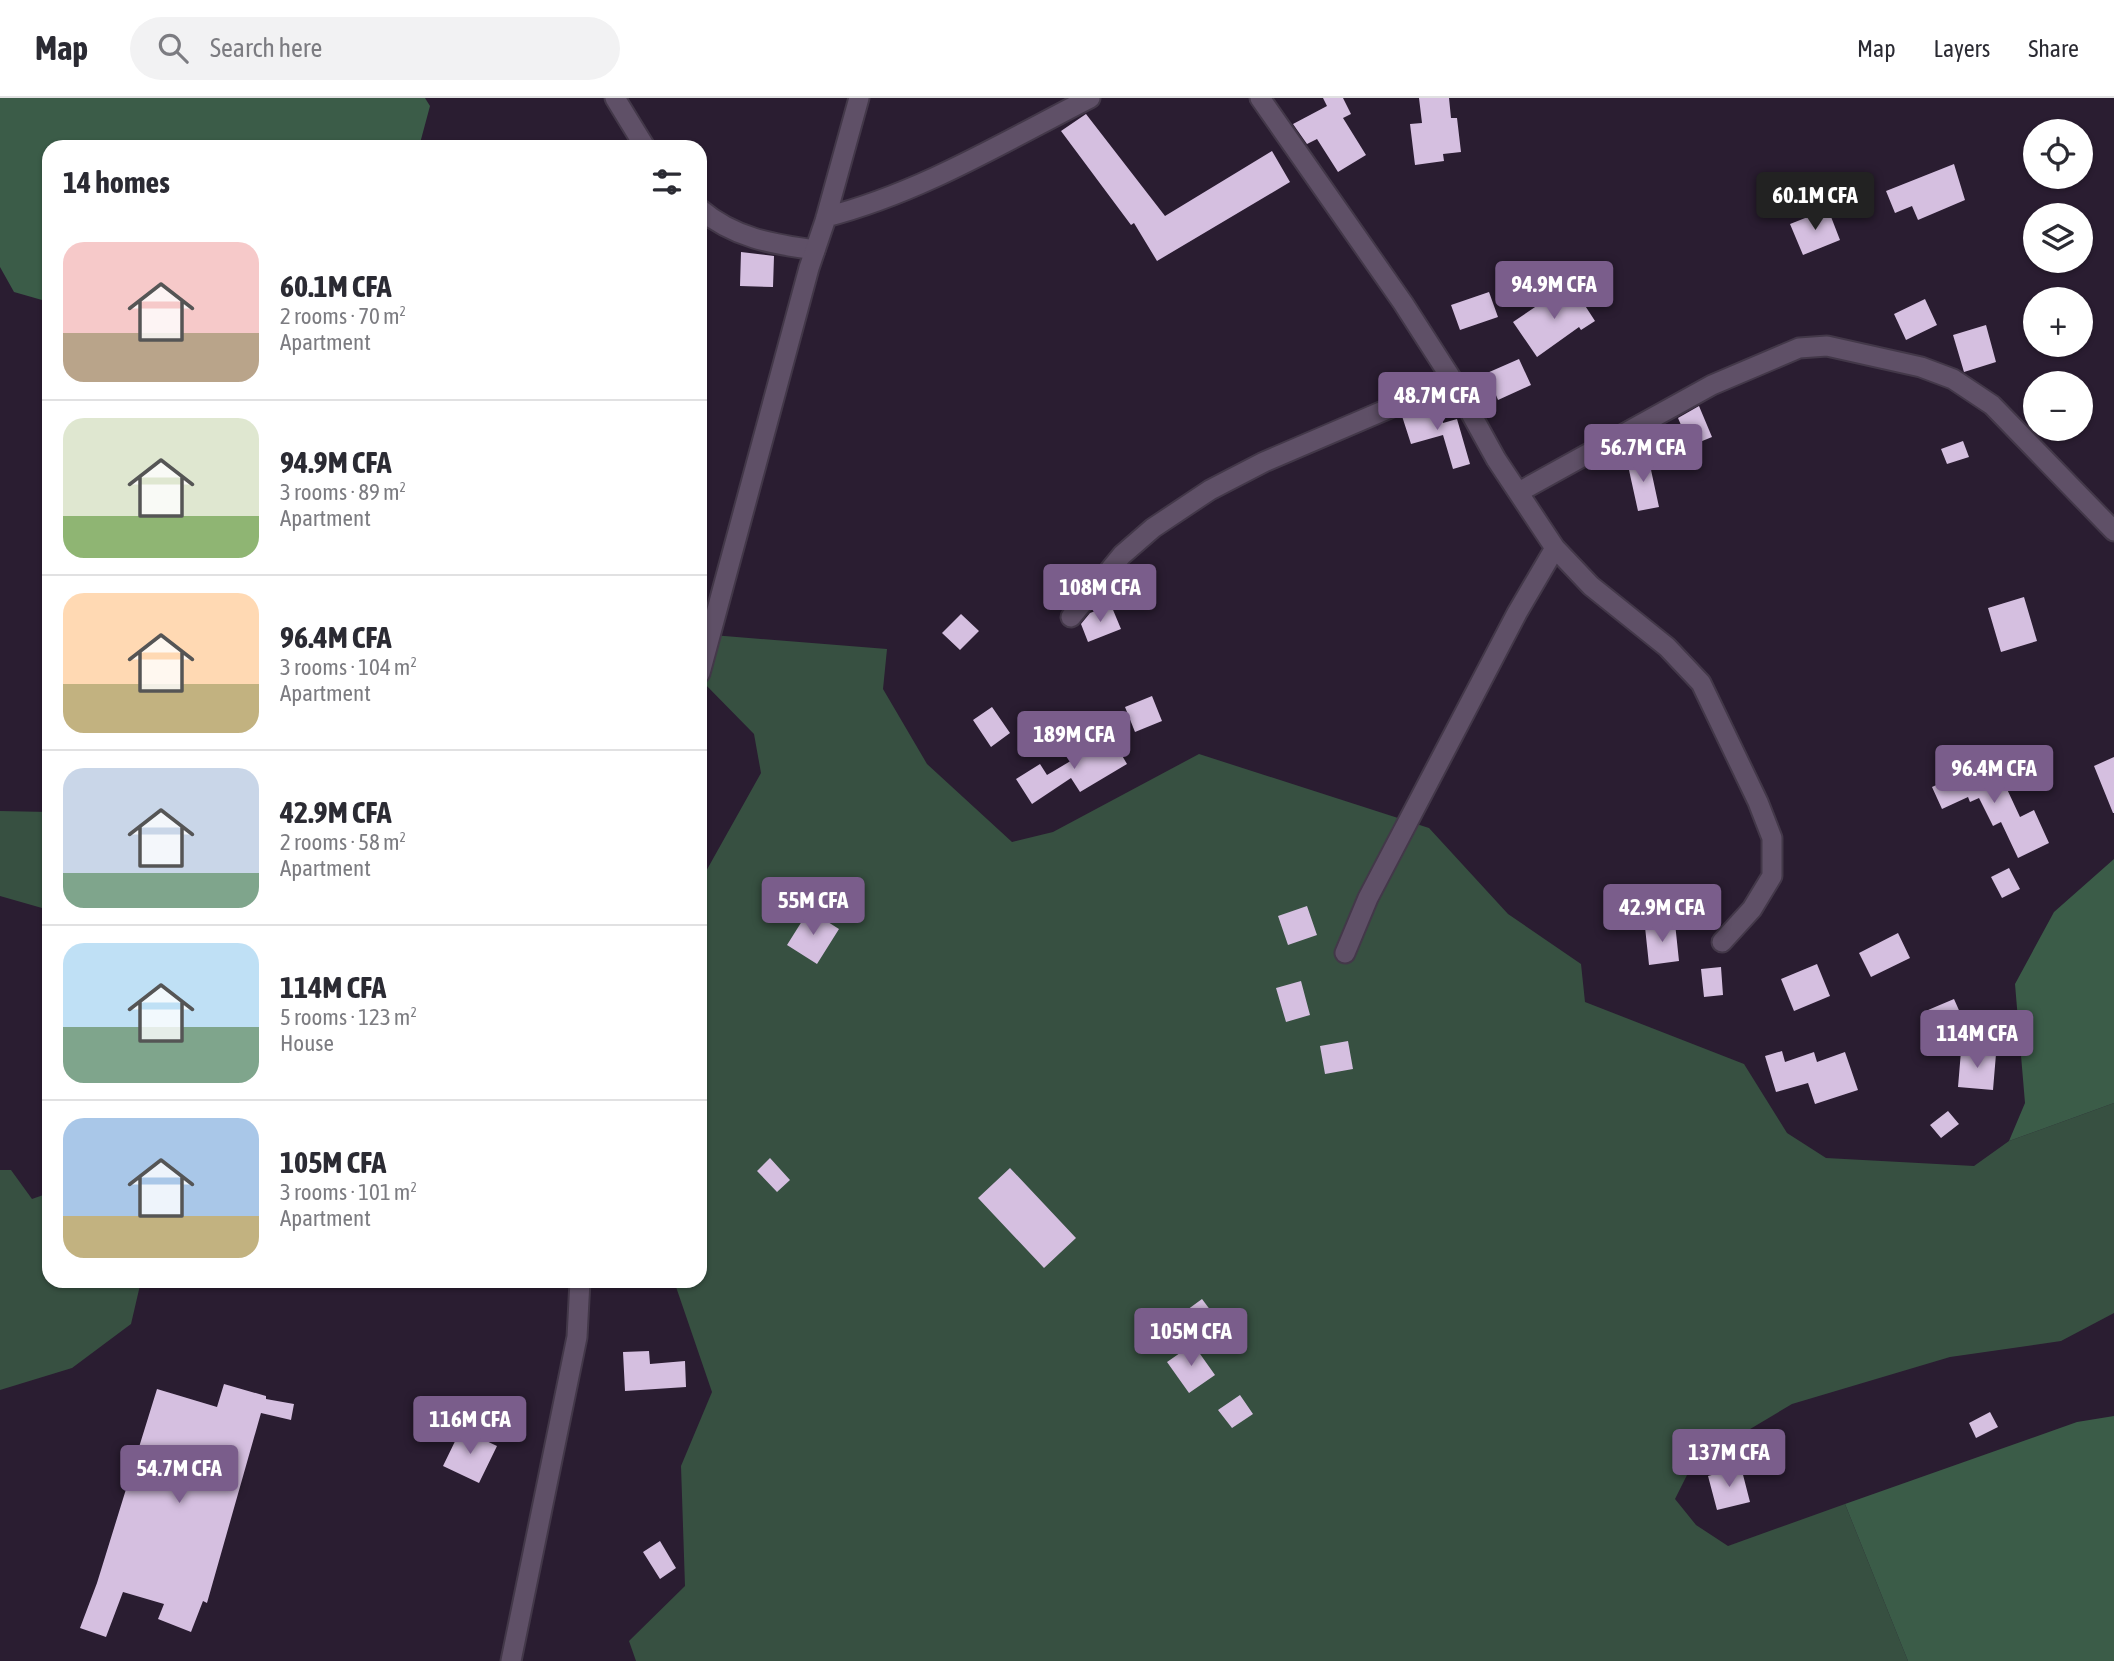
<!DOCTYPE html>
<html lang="en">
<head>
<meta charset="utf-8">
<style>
  body { margin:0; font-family:"Asap Condensed",sans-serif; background:#f2f2f3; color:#2b2b33; height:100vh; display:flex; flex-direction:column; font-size:26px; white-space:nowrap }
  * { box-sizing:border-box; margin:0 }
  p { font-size:23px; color:#7c7c81 }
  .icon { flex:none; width:38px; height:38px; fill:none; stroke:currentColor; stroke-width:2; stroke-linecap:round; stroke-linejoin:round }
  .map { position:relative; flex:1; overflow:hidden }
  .sheet { position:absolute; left:42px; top:42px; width:665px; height:1148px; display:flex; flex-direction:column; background:#fff; border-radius:21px; box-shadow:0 2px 5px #0004 }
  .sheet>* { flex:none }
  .buttons { position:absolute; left:2023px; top:21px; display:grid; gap:14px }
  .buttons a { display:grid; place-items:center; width:70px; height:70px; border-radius:50%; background:#fff; box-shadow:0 2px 5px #0004; font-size:35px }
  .price { position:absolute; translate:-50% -60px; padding:0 16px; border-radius:7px; background:#7a5d8b; color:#fff; font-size:23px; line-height:46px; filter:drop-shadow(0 2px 4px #0008) }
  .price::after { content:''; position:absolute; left:50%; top:42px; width:21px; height:16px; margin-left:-10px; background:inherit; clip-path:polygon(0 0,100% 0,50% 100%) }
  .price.current { background:#222; color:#fff }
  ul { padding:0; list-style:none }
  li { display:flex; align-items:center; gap:21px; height:175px; padding:0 21px }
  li+li { border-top:2px solid #e1e1e2 }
  li span { display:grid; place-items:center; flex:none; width:196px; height:140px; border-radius:21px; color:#555 }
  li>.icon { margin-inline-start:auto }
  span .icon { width:84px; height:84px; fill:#fffc; stroke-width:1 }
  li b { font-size:30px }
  h2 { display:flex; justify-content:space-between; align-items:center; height:84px; padding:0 21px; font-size:30px }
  header { display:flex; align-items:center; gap:42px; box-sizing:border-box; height:98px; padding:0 35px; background:#fff; border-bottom:2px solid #e1e1e2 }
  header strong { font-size:33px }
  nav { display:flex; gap:38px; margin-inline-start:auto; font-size:24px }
  .search { width:490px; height:63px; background:#f2f2f3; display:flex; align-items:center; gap:18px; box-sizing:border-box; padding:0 24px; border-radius:38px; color:#7c7c81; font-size:26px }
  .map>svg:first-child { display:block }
</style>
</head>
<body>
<header>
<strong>Map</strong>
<div class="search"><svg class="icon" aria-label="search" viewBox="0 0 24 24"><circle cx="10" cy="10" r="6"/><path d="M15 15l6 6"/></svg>Search here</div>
<nav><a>Map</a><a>Layers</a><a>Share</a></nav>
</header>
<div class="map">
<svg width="2114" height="1563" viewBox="0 0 2114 1563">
  <rect width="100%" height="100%" fill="#2a1d31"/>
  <path fill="#375041" d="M700,536L887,551L883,591L927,666L1012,744L1053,734L1199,656L1429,730L1508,816L1581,866L1585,904L1744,966L1787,1035L1826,1060L1974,1068L2009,1043L2114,1005V1215L2061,1243L1950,1259L1792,1306L1693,1365L1675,1401L1696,1427L1728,1448L1845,1406L1908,1563H636L629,1543L685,1488L681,1368L712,1294L674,1183H700V784L761,675L754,636L700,581Z
    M0,713L49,714V812L0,798Z
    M0,1072H11L32,1101L49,1095V1183H141L131,1226L72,1270L0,1292Z"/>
  <path fill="#3b5c48" d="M0,0H425L430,8L419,49H49V204L14,194L0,169Z
    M2114,761V1005L2009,1043L2025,1005L2015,886L2054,814Z
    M2114,1318V1563H1908L1845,1406L2077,1324Z"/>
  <path fill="#d5bfe0" d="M1323,0H1343L1351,16L1343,20L1366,57L1338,74L1317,41L1307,46L1293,26L1327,8Z
    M1419,0H1449L1451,20H1457L1461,54L1443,56L1444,63L1415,67L1410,26L1422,25Z
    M1086,16L1165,118L1272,53L1290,84L1157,163L1134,125L1131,127L1061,33Z
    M1954,66L1965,102L1918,122L1912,108L1895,115L1886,93Z
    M1828,111L1840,142L1803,157L1790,126Z
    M741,154L774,158L773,189L740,188Z
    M1573,189L1595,223L1581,232L1579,229L1537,259L1513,224L1541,205L1543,208Z
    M1489,194L1498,219L1460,232L1451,207Z
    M1925,201L1937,227L1906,242L1894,216Z
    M1986,227L1996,264L1964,274L1953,237Z
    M1519,261L1531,287L1498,302L1487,275Z
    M1437,303L1443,325L1457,321L1470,366L1453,371L1443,337L1411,346L1402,318Z
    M1699,308L1712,339L1690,348L1678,320Z
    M1963,343L1969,359L1947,366L1941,351Z
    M1648,358L1659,409L1638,413L1627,363Z
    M2024,499L2037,543L2001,554L1988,510Z
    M1111,507L1121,531L1088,544L1081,526L1090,515Z
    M961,516L979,533L960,552L942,535Z
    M1152,598L1162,623L1135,634L1125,609Z
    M992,609L1010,635L991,649L973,622Z
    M1111,639L1127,666L1080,694L1071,680L1032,706L1016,681L1040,666L1047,677Z
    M2114,659V715H2113L2094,668Z
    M1993,661L2020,719L2034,712L2049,745L2018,760L2001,724L1993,728L1979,700L1970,704L1968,699L1942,711L1932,689Z
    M2009,770L2020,791L2002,800L1991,779Z
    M1711,787L1717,814L1690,820L1684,793Z
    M1307,808L1317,837L1288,847L1278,818Z
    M809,812L839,831L817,866L787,847Z
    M1675,825L1679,863L1649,867L1645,829Z
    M1898,835L1910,860L1871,879L1859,855Z
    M1817,866L1830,898L1794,913L1781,881Z
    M1721,869L1723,897L1704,899L1701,871Z
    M1301,883L1310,917L1286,924L1276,890Z
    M1954,901L1962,919L1936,930L1928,912Z
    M1348,943L1353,971L1325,976L1320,948Z
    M1782,953L1785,964L1814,954L1817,964L1845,954L1858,992L1815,1006L1808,985L1776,994L1765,958Z
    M1961,953L1996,956L1993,992L1958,989Z
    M1948,1013L1959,1026L1941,1040L1930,1027Z
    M770,1060L790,1082L777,1094L757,1073Z
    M1010,1070L1076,1140L1044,1170L978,1100Z
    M1202,1201L1220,1225L1194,1244L1176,1220Z
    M1193,1246L1215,1277L1189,1295L1167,1264Z
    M649,1253L650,1266L685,1263L686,1289L625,1293L623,1254Z
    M224,1286L266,1298V1301L294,1306L291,1322L261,1315L207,1505L203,1503L191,1534L158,1521L164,1506L123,1494L106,1539L80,1530L97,1485L157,1291L217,1309Z
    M1240,1297L1253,1316L1232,1330L1218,1312Z
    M1990,1314L1998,1329L1976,1340L1969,1325Z
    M461,1331L497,1348L479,1385L443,1368Z
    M1741,1369L1750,1404L1717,1412L1708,1378Z
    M660,1443L676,1470L660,1481L643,1454Z"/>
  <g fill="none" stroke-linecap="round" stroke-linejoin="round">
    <defs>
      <path id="minor" d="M615,0L645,49
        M1260,0L1403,205L1453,283L1496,361L1555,450L1591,488L1667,549L1701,585L1758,704L1772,740V778L1752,811L1722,844
        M700,111C734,140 772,146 815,152
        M1519,394L1712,287L1799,250L1827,248L1921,269L1953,281L1992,307L2114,433
        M1071,519L1122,457L1153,430L1210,392L1264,364L1453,283
        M1345,855L1368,800L1517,515L1555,450"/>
      <path id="tertiary" d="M826,119C920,95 1004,44 1090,0
        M700,575L809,170L825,123L859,0
        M511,1563L577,1239L580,1183"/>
    </defs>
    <use href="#minor" stroke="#433849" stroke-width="23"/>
    <use href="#tertiary" stroke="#433849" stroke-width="23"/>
    <use href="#minor" stroke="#5f5067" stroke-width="19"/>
    <use href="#tertiary" stroke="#5f5067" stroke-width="19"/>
  </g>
</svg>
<div class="buttons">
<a><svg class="icon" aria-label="locate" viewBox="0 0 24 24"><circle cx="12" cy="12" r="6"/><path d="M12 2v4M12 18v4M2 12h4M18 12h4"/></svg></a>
<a><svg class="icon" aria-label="layers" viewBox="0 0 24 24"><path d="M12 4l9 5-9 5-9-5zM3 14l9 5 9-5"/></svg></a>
<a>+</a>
<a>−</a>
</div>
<b class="price current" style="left:1815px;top:134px">60.1M CFA</b>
<b class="price" style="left:1554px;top:223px">94.9M CFA</b>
<b class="price" style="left:1437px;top:334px">48.7M CFA</b>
<b class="price" style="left:1643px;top:386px">56.7M CFA</b>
<b class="price" style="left:1100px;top:526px">108M CFA</b>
<b class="price" style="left:1074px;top:673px">189M CFA</b>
<b class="price" style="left:1994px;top:707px">96.4M CFA</b>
<b class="price" style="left:813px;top:839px">55M CFA</b>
<b class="price" style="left:1662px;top:846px">42.9M CFA</b>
<b class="price" style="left:1977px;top:972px">114M CFA</b>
<b class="price" style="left:1191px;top:1270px">105M CFA</b>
<b class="price" style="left:470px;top:1358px">116M CFA</b>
<b class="price" style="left:1729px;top:1391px">137M CFA</b>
<b class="price" style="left:179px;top:1407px">54.7M CFA</b>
<section class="sheet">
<h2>14 homes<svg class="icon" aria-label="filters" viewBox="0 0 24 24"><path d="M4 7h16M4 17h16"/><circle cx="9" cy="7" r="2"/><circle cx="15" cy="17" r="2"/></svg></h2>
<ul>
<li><span style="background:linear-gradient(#f6c9c9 65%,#b9a48a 0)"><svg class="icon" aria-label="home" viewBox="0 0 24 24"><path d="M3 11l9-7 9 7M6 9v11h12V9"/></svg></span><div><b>60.1M CFA</b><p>2 rooms · 70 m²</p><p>Apartment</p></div></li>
<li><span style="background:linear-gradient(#dfe7d0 70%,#8fb573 0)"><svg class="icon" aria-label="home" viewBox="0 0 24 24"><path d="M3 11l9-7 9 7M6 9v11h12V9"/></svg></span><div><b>94.9M CFA</b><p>3 rooms · 89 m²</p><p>Apartment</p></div></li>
<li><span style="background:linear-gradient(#ffd9b3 65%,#c2b280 0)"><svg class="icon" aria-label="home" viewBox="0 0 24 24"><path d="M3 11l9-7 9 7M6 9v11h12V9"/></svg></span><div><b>96.4M CFA</b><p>3 rooms · 104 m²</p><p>Apartment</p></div></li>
<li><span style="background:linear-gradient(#c9d6e8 75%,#7fa58c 0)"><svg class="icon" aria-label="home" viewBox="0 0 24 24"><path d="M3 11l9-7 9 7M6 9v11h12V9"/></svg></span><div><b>42.9M CFA</b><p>2 rooms · 58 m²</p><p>Apartment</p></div></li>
<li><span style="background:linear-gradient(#bfe0f5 60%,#7fa58c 0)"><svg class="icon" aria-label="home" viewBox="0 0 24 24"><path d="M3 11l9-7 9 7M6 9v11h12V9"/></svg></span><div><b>114M CFA</b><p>5 rooms · 123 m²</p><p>House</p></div></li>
<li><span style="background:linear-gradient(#a9c7e8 70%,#c2b280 0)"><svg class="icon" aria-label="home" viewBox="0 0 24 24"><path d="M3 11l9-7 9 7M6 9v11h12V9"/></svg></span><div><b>105M CFA</b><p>3 rooms · 101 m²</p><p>Apartment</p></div></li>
</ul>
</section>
</div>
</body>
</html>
